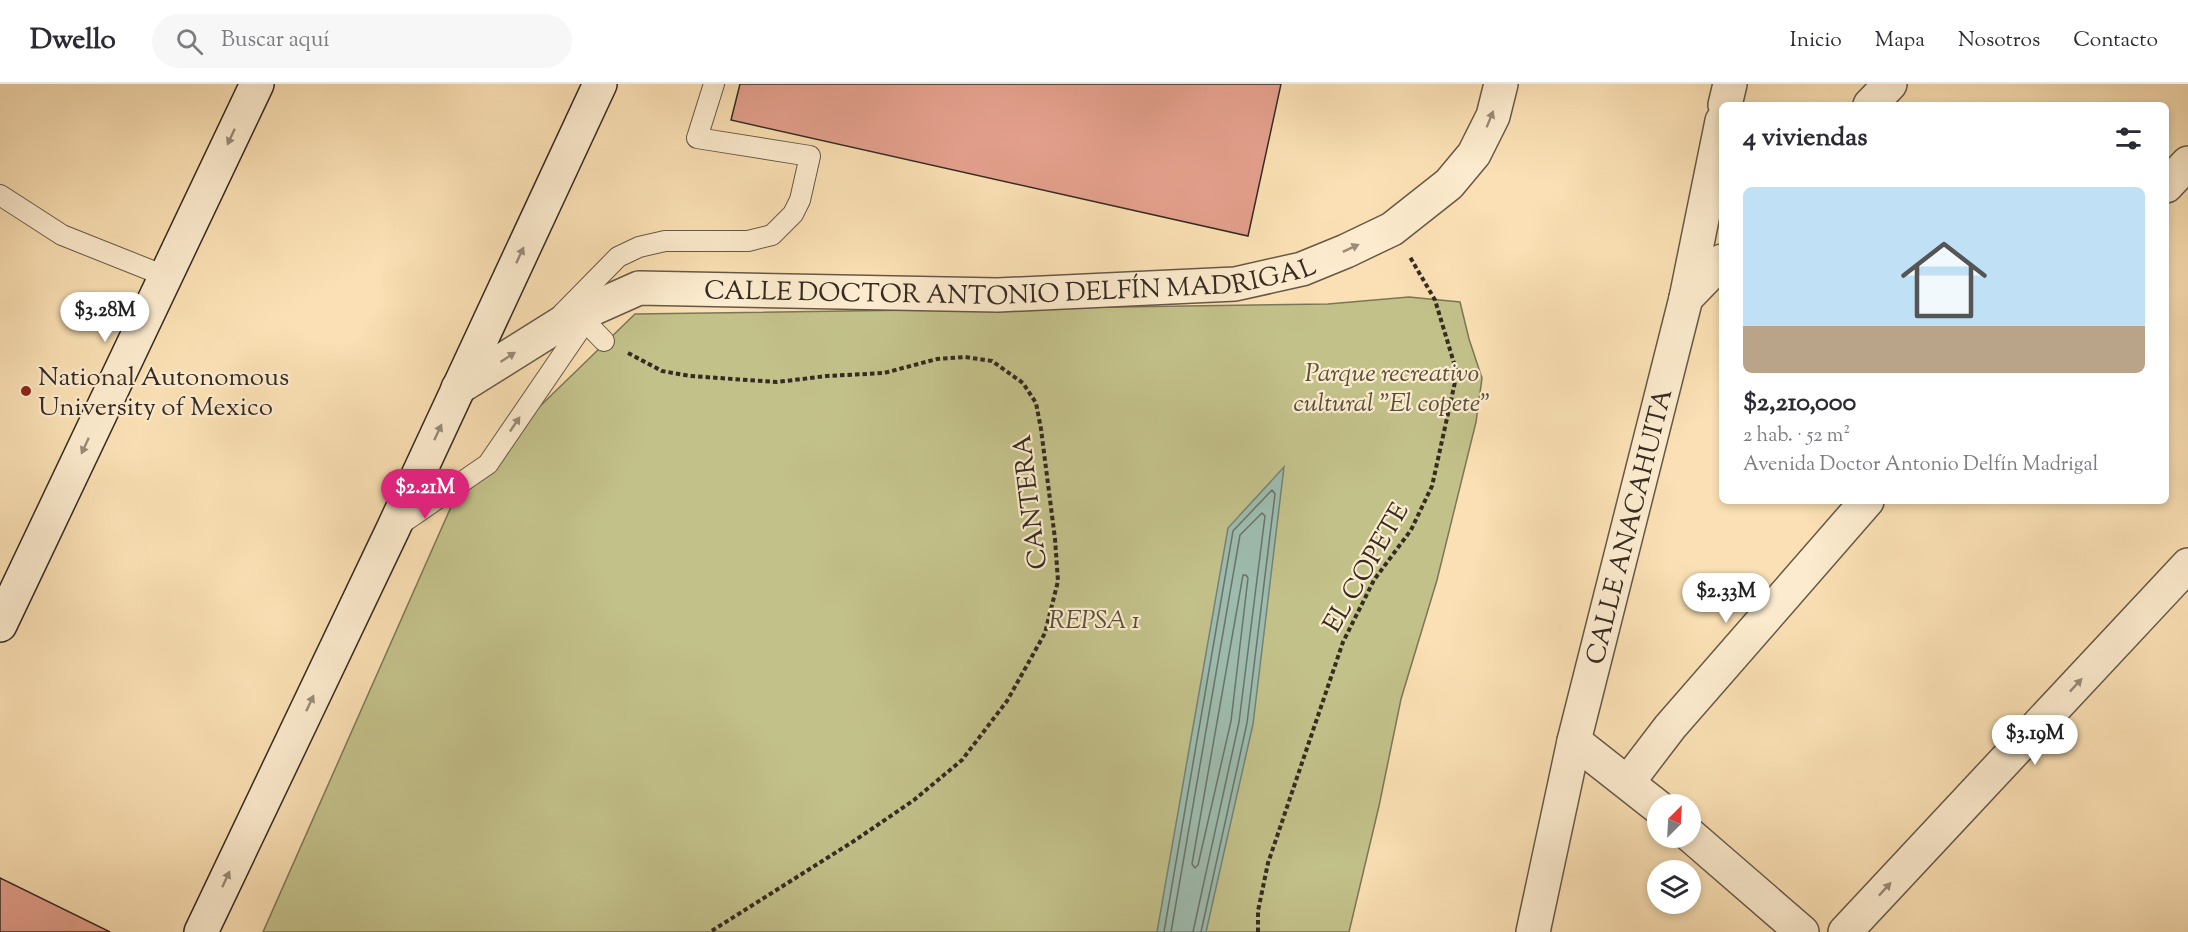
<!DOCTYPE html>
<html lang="es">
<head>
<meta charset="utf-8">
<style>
  body { margin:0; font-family:"Sorts Mill Goudy",serif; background:#f7f7f7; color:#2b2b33; height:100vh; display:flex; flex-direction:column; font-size:22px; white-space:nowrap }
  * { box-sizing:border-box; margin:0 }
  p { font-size:20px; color:#7c7c81 }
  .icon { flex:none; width:33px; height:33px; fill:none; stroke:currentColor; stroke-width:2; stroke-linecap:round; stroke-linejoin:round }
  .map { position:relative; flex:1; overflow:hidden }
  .side { position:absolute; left:1719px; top:18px; width:450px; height:402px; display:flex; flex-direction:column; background:#fff; border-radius:9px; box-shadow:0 3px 9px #0003 }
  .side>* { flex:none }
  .needle { width:39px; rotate:24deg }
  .buttons { position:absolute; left:1647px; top:710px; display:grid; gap:12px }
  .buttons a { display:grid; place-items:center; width:54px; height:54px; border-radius:50%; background:#fff; box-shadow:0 3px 9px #0003; font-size:30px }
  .price { position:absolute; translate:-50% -51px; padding:0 14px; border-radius:21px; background:#fff; color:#222; font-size:20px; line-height:39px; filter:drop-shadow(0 2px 3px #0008) }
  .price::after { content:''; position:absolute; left:50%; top:36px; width:18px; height:14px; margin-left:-9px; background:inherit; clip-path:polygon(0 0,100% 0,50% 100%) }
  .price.active { background:#db2777; color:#fff }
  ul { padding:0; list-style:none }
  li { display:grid; align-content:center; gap:12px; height:318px; padding:0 24px }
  li span { display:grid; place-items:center; height:186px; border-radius:9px; color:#555 }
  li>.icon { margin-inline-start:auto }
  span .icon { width:108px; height:108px; fill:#fffc; stroke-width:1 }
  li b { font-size:26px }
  h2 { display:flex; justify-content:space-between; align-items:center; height:72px; padding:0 24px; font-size:26px }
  header { display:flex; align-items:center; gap:36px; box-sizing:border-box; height:84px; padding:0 30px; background:#fff; border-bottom:2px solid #e1e1e2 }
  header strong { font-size:28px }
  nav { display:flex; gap:33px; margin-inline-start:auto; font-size:21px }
  .search { width:420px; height:54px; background:#f7f7f7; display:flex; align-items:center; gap:15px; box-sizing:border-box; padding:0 21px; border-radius:33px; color:#7c7c81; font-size:22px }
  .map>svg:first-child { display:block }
</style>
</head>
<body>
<header>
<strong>Dwello</strong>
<div class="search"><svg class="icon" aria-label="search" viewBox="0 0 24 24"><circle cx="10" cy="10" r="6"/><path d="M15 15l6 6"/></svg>Buscar aquí</div>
<nav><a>Inicio</a><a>Mapa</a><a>Nosotros</a><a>Contacto</a></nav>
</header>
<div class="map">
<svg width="2188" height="848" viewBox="0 0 2188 848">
  <rect width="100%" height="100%" fill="#fae0b4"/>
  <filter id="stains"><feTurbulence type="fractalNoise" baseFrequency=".00333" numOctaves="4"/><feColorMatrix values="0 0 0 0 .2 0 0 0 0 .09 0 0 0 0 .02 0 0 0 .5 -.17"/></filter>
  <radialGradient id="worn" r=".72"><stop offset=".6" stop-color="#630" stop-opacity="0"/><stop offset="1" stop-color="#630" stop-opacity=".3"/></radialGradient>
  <path fill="#c3c18a" stroke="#7c7656" stroke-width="1.5" d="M1409,213L1460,218L1469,255L1482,294L1476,338L1437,496L1401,615L1379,722L1349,848H263L462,398L635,230L1328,220Z"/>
  <path fill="#9ebdb0" stroke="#748378" stroke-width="1.5" d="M1284,383L1253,640L1206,848H1157L1228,444Z"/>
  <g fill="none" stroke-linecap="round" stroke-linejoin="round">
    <path stroke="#6a746a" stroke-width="1.5" d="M1243,491H1246L1248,494L1231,637L1198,781L1195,784L1192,780Z
      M1164,848L1233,447L1272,406L1275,410L1247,639L1201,848
      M1171,848L1240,451L1262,429L1265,432L1239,638L1193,848"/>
  </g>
  <path fill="#e4a08d" stroke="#352b23" stroke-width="1.5" d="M740,0H1281L1248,152L731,36Z
    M0,794L110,848H0Z"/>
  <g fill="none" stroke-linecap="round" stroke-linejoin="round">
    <defs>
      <path id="service" d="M0,111L62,151L165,192
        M562,230L618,173L639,163L665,157H748L772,151L793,130L800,116L810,72L697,54L714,0
        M579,231L604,257
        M398,442L488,380L585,238"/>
      <g id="minor">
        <path d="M1725,21L1730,0"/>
        <path d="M1870,21L1890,0"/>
        <path d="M2166,102L2188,79"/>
        <path d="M1686,214L1722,177"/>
        <path id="s1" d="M458,304L565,237L639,204L998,211L1235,200L1302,185L1346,167L1392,145L1449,100L1474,70L1493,32L1501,0"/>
        <path d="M1574,657L1658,723"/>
        <path d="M1628,698L1670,643L1867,417"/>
        <path d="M1690,751L1802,848"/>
        <path id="s2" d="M1533,848L1574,657L1686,214L1722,37"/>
        <path d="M1845,848L2188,481"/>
      </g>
      <path id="secondary" d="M0,541L257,0
        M201,848L393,445L600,0"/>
    </defs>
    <use href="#service" stroke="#665847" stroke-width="22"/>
    <use href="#minor" stroke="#665847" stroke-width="36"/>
    <use href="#secondary" stroke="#352b23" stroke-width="36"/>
    <path stroke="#352b23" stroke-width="4" stroke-dasharray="4.5 3" stroke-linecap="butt" d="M628,269L662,287L690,292L777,298L827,292L884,289L937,275L965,273L992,277L1023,299L1036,319L1041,345L1055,455L1058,497L1045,549L1007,617L962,676L914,716L854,757L710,848
      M1258,848V827L1268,779L1343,558L1374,496L1411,446L1432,402L1457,289L1435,216L1410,173"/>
    <use href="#service" stroke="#fcebce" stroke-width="20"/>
    <use href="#minor" stroke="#fcebce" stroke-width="33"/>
    <use href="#secondary" stroke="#fcebce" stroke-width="33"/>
  </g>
  <defs><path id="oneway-solid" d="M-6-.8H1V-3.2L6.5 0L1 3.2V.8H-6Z" transform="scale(1.5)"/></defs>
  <g fill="#988b78">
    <use href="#oneway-solid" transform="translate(1490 35) rotate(-68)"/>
    <use href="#oneway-solid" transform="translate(231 53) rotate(115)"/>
    <use href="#oneway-solid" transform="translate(1351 164) rotate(-25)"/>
    <use href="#oneway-solid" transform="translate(520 171) rotate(-65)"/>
    <use href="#oneway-solid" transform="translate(508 273) rotate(-33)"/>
    <use href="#oneway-solid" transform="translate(515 340) rotate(-56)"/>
    <use href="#oneway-solid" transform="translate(438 348) rotate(-65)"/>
    <use href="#oneway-solid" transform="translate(85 362) rotate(115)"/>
    <use href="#oneway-solid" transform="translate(2076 601) rotate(-47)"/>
    <use href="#oneway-solid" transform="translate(310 619) rotate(-65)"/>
    <use href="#oneway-solid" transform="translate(226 795) rotate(-65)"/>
    <use href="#oneway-solid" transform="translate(1885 805) rotate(-47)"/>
  </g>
  <circle fill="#8f2418" stroke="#fcebce" stroke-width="2" cx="26" cy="307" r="6"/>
  <g text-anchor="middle" stroke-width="4.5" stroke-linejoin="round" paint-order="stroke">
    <g font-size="26" fill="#352b23" stroke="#fcebce">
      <text dy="9" stroke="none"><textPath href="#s1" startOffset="579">CALLE DOCTOR ANTONIO DELFÍN MADRIGAL</textPath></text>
      <text transform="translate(1029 418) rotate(-97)" y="9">CANTERA</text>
      <text dy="9" stroke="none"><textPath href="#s2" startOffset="417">CALLE ANACAHUITA</textPath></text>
      <text transform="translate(1365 483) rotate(-60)" y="9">EL COPETE</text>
    </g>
    <g font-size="26" font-style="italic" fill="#58503d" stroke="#fcebce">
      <text x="1392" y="297">Parque recreativo<tspan x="1392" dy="30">cultural "El copete"</tspan></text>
      <text x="1094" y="544">REPSA 1</text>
    </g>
    <g font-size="26" fill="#352b23" stroke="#fcebce" text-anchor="start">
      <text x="38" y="301">National Autonomous<tspan x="38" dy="30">University of Mexico</tspan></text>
    </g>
  </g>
  <rect width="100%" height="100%" filter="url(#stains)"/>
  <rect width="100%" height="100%" fill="url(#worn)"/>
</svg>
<div class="buttons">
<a><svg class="needle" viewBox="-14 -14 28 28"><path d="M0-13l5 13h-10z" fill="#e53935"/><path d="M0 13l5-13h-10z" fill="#7c7c81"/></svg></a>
<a><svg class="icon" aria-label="layers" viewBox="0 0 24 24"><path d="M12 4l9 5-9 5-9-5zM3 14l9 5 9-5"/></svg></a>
</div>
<b class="price" style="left:105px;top:259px">$3.28M</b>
<b class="price active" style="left:425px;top:436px">$2.21M</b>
<b class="price" style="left:1726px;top:540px">$2.33M</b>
<b class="price" style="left:2035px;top:682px">$3.19M</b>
<section class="side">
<h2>4 viviendas<svg class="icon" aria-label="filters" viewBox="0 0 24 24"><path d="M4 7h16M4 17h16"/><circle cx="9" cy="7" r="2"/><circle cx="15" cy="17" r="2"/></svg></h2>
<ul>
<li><span style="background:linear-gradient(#bfe0f5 75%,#b9a48a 0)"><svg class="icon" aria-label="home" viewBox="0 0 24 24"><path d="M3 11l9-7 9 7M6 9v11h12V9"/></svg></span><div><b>$2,210,000</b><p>2 hab. · 52 m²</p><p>Avenida Doctor Antonio Delfín Madrigal</p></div></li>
</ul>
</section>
</div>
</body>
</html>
